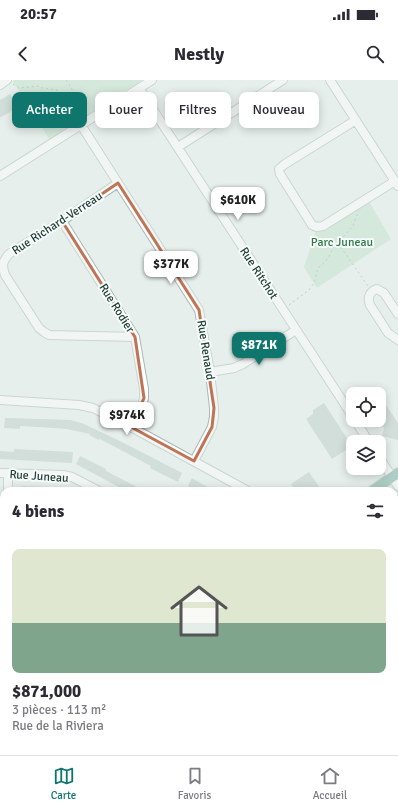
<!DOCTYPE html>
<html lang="fr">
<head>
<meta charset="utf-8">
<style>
  body { margin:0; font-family:Signika,sans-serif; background:#f7f7f7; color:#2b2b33; height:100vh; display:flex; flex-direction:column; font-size:15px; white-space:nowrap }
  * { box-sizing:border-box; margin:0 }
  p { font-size:13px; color:#7c7c81 }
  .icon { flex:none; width:22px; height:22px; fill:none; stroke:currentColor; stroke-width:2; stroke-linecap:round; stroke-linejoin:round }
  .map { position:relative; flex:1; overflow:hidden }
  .side { position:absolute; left:0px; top:407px; width:398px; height:268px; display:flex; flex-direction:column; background:#fff; border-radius:12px 12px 0 0; box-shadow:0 2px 10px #0003 }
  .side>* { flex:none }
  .hud { position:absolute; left:12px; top:12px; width:374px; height:36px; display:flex; gap:8px }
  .tools { position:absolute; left:346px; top:307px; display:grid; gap:8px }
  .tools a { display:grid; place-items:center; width:40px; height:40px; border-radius:8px; background:#fff; box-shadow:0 2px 10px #0003; font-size:20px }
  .price { position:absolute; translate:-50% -34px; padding:0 9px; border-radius:8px; background:#fff; color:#222; font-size:13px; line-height:26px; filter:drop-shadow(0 1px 2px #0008) }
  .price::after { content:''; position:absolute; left:50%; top:24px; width:12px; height:9px; margin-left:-6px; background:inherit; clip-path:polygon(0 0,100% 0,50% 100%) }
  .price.selected { background:#0f766e; color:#fff }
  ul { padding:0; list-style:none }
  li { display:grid; align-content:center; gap:8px; height:212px; padding:0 12px }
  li+li { border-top:1px solid #e1e1e2 }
  li span { display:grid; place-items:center; height:124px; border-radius:8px; color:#555 }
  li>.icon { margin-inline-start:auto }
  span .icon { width:72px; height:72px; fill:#fffc; stroke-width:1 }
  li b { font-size:17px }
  h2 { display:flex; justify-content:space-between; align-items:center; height:48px; padding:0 12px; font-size:17px }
  .chip { padding:0 14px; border-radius:8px; background:#fff; box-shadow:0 2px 10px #0003; font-size:14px; line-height:36px }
  .chip.selected { background:#0f766e; color:#fff }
  .status { display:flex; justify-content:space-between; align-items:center; height:28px; padding:0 20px; background:#fff; direction:ltr }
  .status svg { height:11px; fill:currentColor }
  header { display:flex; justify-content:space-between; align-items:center; height:52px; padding:0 12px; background:#fff; font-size:18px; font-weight:700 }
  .tab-bar { display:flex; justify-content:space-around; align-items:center; height:56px; border-top:1px solid #e1e1e2; background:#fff; font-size:11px; color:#7c7c81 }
  .tab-bar a { display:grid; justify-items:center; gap:2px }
  .tab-bar .selected { color:#0f766e }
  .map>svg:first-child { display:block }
</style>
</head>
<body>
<div class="status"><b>20:57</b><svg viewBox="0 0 49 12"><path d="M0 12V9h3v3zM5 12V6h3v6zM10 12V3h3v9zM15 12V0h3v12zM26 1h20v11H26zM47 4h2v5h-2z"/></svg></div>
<header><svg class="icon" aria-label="back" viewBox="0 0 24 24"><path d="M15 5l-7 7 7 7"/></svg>Nestly<svg class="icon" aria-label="search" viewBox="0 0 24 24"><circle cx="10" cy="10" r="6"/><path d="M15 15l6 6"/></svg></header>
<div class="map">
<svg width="398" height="675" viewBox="0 0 398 675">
  <rect width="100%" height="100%" fill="#e6efeb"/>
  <path fill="#bfe0c8" d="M15,0H142L49,59L13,1Z
    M367,118L391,159L317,208L304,187L317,147Z
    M398,569V675H239V673L242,671H394V572Z"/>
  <path fill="#8ec9d4" d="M394,576H398V608L394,600Z
    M394,669H398V675H239V673L253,671H394Z"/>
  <path fill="#bbcac4" d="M10,14L18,27L0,38V20Z
    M384,322L398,343V360L382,356L384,348L379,340V325Z
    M324,323L352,366L332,379L306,339L313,334V330Z
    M5,338L39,339H43L71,340L84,344L122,362L182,393L178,402L150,388L151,386L100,359L99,360L89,355L90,354L67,349L39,347L20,346V349L4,348Z
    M14,369L73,372L72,383L0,379V371L14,372Z
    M80,376L106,389V391L145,411H126L76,384Z
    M309,392L322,411H296L291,404Z
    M192,398L202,404L216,411H198L188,406Z
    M22,406L46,407V411H21Z"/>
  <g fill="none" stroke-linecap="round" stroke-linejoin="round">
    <defs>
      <path id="minor" d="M330,0L398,106
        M0,5L7,0
        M139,8L353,337
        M356,40L285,84L279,89L280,94L312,145L317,147L323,146L395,101
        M81,45L199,230L210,292L214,328V337L212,347L194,381
        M178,67L283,0
        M0,96L152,0
        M118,103L62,141L9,174C2,182 2,185 5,195L39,248L44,252L49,255L135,257
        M62,141L135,257L144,309V318L142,326L131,347
        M398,234L384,213L377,209C370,211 367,217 370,225L388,253L398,260
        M210,292L234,288L243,284L296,250
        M0,320L79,325L93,328L131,347L248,411
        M355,340L369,362
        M379,377L398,406
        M0,393L63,395L72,397L99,411
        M8,393V411
        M394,422L398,420
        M394,440L398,447
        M120,675L127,671"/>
      <path id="major" d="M372,411L398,393
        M0,624L4,623"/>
    </defs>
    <use href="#minor" stroke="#a8b8b2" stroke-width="10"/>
    <use href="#major" stroke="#c2cac8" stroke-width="12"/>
    <path stroke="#86b3a5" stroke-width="1" stroke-dasharray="2 3" stroke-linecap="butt" d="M66,0L87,33
      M13,4L19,8L39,6L42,8L57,10L60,25L69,44
      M338,163L368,206
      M289,225L309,210L314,203L318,188L326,181L337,162L344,156L353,146L358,132"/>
    <use href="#minor" stroke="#fff" stroke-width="8"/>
    <use href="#major" stroke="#6aa596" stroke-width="10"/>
  </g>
  <path d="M0 0H398V675H0ZM118,103L199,230L214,328L212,347L194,381L131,347L144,318L135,257L62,141Z" fill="#e6efeb" fill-opacity=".55" fill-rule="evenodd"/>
  <path fill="none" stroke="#c07456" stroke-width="3" stroke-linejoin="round" d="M118,103L199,230L214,328L212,347L194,381L131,347L144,318L135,257L62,141Z"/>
  <g text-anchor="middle" stroke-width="4" stroke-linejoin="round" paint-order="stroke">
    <g font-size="12" fill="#24423a" stroke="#f7fbf9">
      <text transform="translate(57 143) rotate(-33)" y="4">Rue Richard-Verreau</text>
      <text transform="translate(259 193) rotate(57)" y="4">Rue Ritchot</text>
      <text transform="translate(117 228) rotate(58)" y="4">Rue Rodier</text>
      <text transform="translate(206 270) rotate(81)" y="4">Rue Renaud</text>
      <text transform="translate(39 396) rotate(4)" y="4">Rue Juneau</text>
    </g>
    <g font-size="12" fill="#2d7a4b" stroke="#f7fbf9">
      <text x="342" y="166">Parc Juneau</text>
    </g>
  </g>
</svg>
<div class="tools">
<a><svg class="icon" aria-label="locate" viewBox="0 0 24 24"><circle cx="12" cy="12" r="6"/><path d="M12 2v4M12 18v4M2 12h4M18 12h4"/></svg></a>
<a><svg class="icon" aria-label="layers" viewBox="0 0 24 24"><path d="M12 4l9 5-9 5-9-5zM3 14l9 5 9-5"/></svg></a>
</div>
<b class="price" style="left:238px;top:141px">$610K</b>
<b class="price" style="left:171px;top:205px">$377K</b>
<b class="price selected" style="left:259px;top:286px">$871K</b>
<b class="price" style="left:127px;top:356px">$974K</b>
<div class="hud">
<a class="chip selected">Acheter</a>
<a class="chip">Louer</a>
<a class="chip">Filtres</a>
<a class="chip">Nouveau</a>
</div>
<section class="side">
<h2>4 biens<svg class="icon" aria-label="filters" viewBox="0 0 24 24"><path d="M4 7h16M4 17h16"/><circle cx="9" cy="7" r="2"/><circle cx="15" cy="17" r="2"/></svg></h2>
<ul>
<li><span style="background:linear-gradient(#dfe7d0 60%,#7fa58c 0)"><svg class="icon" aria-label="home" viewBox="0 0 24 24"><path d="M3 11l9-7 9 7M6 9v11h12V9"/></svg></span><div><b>$871,000</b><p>3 pièces · 113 m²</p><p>Rue de la Riviera</p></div></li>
</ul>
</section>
</div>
<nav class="tab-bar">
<a class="selected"><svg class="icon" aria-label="map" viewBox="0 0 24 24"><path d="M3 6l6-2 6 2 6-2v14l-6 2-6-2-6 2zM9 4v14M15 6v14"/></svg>Carte</a>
<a><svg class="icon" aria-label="saved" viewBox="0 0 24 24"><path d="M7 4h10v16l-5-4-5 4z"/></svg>Favoris</a>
<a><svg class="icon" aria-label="home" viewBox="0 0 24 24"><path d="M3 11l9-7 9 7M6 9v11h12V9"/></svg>Accueil</a>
</nav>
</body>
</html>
